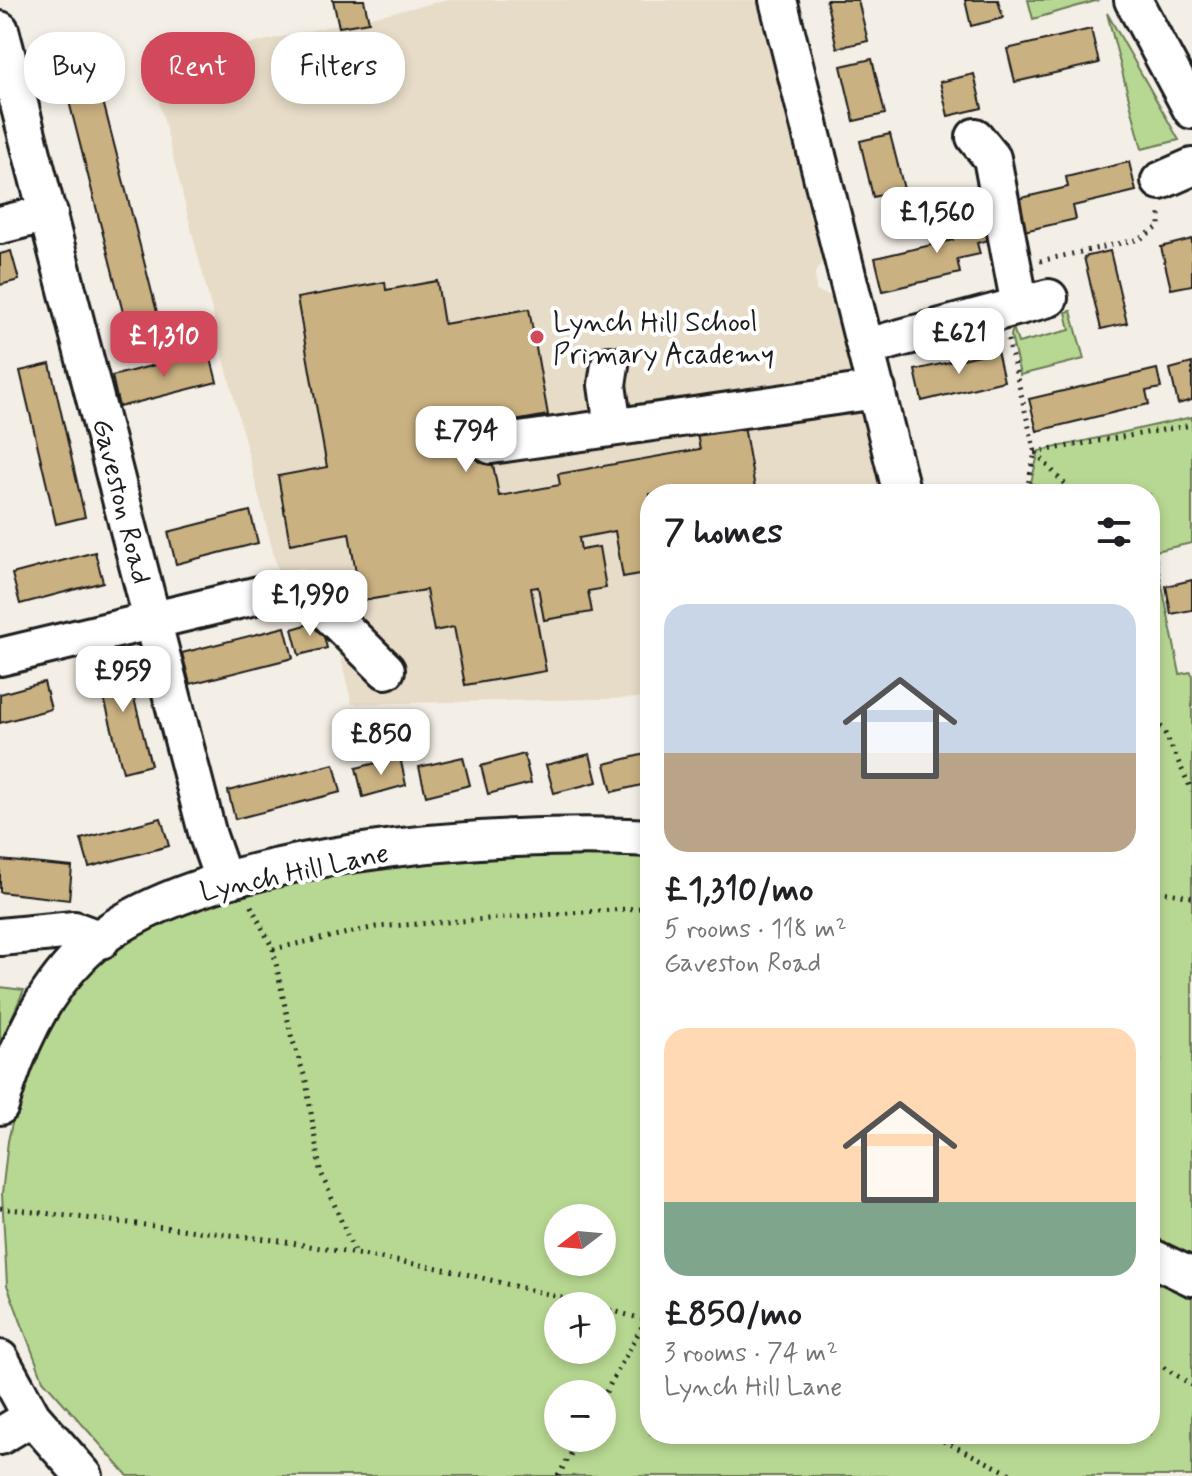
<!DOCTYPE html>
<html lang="en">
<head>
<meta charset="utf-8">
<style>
  body { margin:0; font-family:Mynerve,sans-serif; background:#f2f2f2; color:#202124; height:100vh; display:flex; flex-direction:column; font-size:30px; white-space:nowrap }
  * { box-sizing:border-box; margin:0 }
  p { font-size:26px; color:#757577 }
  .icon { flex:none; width:44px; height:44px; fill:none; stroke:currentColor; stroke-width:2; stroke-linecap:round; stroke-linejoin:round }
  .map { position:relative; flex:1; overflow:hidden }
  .side { position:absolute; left:640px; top:484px; width:520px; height:960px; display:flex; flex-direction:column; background:#fff; border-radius:32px; box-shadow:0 4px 12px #0003 }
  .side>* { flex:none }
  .top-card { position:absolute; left:24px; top:32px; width:496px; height:72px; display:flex; gap:16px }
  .needle { width:52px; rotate:254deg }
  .fabs { position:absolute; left:544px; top:1204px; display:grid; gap:16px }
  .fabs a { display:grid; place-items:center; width:72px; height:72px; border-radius:50%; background:#fff; box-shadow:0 4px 12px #0003; font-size:40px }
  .price { position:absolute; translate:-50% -68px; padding:0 18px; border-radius:16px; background:#fff; color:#222; font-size:26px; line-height:52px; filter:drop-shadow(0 2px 4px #0008) }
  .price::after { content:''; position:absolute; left:50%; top:48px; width:24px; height:18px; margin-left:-12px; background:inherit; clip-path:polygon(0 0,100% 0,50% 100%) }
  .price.current { background:#d1495b; color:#fff }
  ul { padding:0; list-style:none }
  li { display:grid; align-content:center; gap:16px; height:424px; padding:0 24px }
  li span { display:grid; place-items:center; height:248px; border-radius:24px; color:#555 }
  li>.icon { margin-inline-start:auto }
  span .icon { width:144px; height:144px; fill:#fffc; stroke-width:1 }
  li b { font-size:34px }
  h2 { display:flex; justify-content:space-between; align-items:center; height:96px; padding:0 24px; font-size:34px }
  .pill { padding:0 28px; border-radius:32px; background:#fff; box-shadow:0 4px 12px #0003; font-size:28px; line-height:72px }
  .pill.current { background:#d1495b; color:#fff }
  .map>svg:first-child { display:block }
</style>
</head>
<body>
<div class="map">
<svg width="1192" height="1476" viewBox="0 0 1192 1476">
  <rect width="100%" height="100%" fill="#f4efe6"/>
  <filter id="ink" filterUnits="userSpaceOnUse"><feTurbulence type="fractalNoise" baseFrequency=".0125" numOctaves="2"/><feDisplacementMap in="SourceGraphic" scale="16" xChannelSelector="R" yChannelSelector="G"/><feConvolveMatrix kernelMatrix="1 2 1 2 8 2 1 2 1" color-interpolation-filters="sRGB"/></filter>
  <g filter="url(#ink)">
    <path fill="#e7dcc8" d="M447,0H770L832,248L815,273L816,291L846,300L862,367L841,387L873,413L894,494H650V698L352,704L330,615L320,601L327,582L301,568L280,573L276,564L150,66Z"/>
    <path fill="#b7d892" stroke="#6a7a57" stroke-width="2" fill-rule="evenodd" d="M1028,0H1099L1033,19Z
      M1107,13L1179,140L1142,149Z
      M1071,311L1084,359L1020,375L1011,336L1013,327L1018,343L1070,330L1066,312Z
      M1192,417V543L1155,551L1180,674L1191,672L1192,676V1255L1150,1236V1071L1161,1061L1150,1032V494H1029V490L1039,451Z
      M534,843L650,852V1434H1150V1272L1192,1291V1476H128L43,1380L7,1285L2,1194L8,1141L24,1071L77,973L160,911L257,878ZM558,1218H602V1262H558ZM558,1306H602V1350H558ZM558,1394H602V1438H558Z
      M0,987L24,990L0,1044Z"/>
    <path fill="#cab181" stroke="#1c1c1c" stroke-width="2" d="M333,0H364L369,22L339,27Z
      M826,0H858L868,41L837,48Z
      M965,0H998L1003,18L971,26Z
      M1091,29L1099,63L1015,82L1007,49Z
      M872,59L885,114L854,121L841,66Z
      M94,66L159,320L127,328L62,74Z
      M974,74L982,108L948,116L940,82Z
      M890,134L904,189L873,197L860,141Z
      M1129,162L1136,191L1073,206L1076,219L1024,231L1017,199L1068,187L1066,177Z
      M992,208L999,237L977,243L980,254L957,259L960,273L883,291L875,258L953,240L950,229L973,223L970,213Z
      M1192,239V285L1171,289L1161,247Z
      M11,251L19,280L0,285V254Z
      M1110,251L1127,323L1101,329L1084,257Z
      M437,281L444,324L529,309L548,415L463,430L466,448L489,444L499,496L560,485L558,474L700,449L697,434L744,426L756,494H650V572L623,577L615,531L579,538L581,550L599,547L606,588L588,591L592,612L544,620L538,587L531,588L546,671L465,685L454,627L434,631L426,590L361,601L349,533L290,544L278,476L327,467L297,298L385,282L386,290Z
      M209,351L217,382L119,407L112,376Z
      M997,351L1004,381L922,401L915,370Z
      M1192,363V400L1178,404L1170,369Z
      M50,364L85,517L56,524L20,371Z
      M1157,369L1161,388L1146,391L1149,404L1037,431L1029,399Z
      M250,511L258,543L176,564L168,532Z
      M95,552L103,582L20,604L12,574Z
      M1192,580V610L1171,614L1166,586Z
      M320,621L327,648L299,655L292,629Z
      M285,627L293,658L190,684L182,653Z
      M123,655L151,765L123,772L95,663Z
      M44,682L51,709L0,723V694Z
      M649,753L650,783L612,792L605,764Z
      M524,754L531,783L488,794L481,766Z
      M590,754L597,782L554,793L546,765Z
      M400,757L406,785L363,797L356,768Z
      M463,757L470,785L426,796L419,767Z
      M334,764L341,792L235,819L228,791Z
      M161,818L169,846L89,867L81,839Z
      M0,860L72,867L69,900L0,892Z"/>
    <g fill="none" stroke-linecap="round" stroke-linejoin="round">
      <defs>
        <path id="minor" d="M778,0L902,494
          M1133,0L1192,110
          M0,30L208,836L223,879
          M975,137L992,158L1020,306
          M1160,181L1192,167
          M0,225L49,213
          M867,347L1049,298
          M610,365L607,385L613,427
          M491,445L877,390
          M0,657L259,595L311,596L386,670
          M0,937L74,930L101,940
          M0,1106C16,1049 40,995 83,953C189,849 506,830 650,838
          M1150,1257L1192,1277
          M0,1359L32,1417L84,1476
          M0,1436L32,1417"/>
      </defs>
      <use href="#minor" stroke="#1c1c1c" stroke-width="42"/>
      <path stroke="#1c1c1c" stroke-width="5" stroke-dasharray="2 6" stroke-linecap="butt" d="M1040,261L1140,239L1160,226V210
        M1008,340L1035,452L1026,494
        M1035,452L1192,425
        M1036,453L1074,494
        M1150,714L1163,729L1192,791
        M1150,890L1192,897
        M251,906L273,949L291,1035L306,1081L320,1170L355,1254
        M273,949L376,927L640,908L650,911
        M0,1208L274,1240L450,1270L595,1306
        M602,1308L650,1321
        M1150,1359L1192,1385
        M602,1399L650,1312
        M929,1434L1015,1476
        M558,1476L580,1438"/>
      <use href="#minor" stroke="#fff" stroke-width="36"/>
    </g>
  </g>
  <circle fill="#d1495b" stroke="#fff" stroke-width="3" cx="537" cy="337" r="8"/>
  <g text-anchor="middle" stroke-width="8" stroke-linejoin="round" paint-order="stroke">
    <g font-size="28" fill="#1c1c1c" stroke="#fff" text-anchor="start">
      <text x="553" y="331">Lynch Hill School<tspan x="553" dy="32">Primary Academy</tspan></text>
    </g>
    <g font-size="28" fill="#1c1c1c" stroke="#fff">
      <text transform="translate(123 501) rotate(76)" y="10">Gaveston Road</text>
      <text transform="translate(294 871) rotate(-12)" y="10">Lynch Hill Lane</text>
    </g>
  </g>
</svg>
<div class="fabs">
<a><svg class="needle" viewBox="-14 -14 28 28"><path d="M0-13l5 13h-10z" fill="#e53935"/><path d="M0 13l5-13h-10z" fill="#757577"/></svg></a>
<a>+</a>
<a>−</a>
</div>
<b class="price" style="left:937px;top:255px">£1,560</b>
<b class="price" style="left:959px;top:376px">£621</b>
<b class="price current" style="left:164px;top:379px">£1,310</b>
<b class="price" style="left:466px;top:474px">£794</b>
<b class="price" style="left:310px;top:638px">£1,990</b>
<b class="price" style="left:123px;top:714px">£959</b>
<b class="price" style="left:381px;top:777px">£850</b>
<div class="top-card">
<a class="pill">Buy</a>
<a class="pill current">Rent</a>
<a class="pill">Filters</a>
</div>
<section class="side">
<h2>7 homes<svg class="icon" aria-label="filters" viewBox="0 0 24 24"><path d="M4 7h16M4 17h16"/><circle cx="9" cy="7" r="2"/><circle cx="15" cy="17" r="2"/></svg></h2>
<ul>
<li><span style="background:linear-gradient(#c9d6e8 60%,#b9a48a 0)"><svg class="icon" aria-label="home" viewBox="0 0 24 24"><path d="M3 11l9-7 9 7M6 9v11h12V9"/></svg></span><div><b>£1,310/mo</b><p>5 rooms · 118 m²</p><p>Gaveston Road</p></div></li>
<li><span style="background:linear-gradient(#ffd9b3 70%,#7fa58c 0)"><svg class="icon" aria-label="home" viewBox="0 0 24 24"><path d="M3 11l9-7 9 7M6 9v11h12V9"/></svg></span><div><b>£850/mo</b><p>3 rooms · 74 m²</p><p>Lynch Hill Lane</p></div></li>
</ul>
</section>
</div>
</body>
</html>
